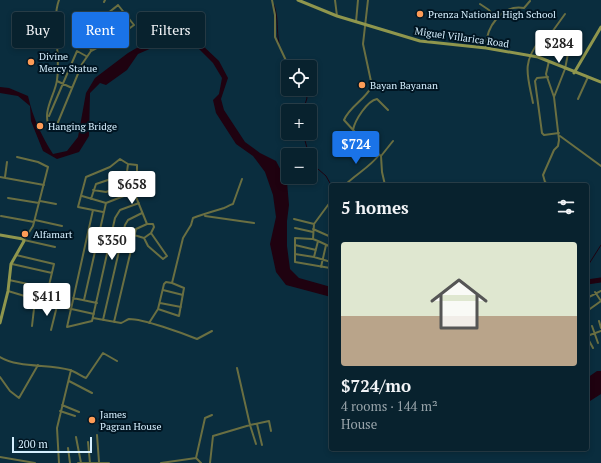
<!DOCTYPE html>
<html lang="en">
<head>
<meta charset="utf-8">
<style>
  body { margin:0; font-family:"PT Serif",serif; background:#112a36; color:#f1f3f6; height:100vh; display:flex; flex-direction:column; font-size:15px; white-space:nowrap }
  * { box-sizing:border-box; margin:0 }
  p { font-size:13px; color:#98a4aa }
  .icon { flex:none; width:22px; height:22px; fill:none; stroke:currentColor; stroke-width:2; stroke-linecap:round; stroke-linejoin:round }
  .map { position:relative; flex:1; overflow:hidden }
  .panel { position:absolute; left:329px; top:183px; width:260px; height:268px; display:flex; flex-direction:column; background:#08222e; border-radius:4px; box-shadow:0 2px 6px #0003,0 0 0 1px #293f4a }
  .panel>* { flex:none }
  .guide { position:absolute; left:12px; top:12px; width:257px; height:36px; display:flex; gap:8px }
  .controls { position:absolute; left:281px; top:60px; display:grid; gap:8px }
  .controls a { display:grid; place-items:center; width:36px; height:36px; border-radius:4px; background:#08222e; box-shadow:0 2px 6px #0003,0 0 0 1px #293f4a; font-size:20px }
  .scale { position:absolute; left:12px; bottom:10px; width:80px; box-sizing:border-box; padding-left:4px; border:2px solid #d6f0ff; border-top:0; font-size:11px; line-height:14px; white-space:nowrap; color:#d6f0ff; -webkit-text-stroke:3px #001522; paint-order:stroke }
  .price { position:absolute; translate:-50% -34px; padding:0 9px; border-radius:4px; background:#fff; color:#222; font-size:13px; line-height:26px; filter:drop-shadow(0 1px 2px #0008) }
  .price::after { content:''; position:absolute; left:50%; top:24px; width:12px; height:9px; margin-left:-6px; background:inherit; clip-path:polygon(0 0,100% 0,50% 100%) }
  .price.active { background:#1a73e8; color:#fff }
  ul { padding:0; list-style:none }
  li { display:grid; align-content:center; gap:8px; height:212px; padding:0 12px }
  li+li { border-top:1px solid #293f4a }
  li span { display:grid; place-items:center; height:124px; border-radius:4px; color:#555 }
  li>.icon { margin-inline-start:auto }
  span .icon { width:72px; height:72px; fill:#fffc; stroke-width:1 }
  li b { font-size:17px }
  h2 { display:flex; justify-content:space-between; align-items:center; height:48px; padding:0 12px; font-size:17px }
  .chip { padding:0 14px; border-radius:4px; background:#08222e; box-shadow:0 2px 6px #0003,0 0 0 1px #293f4a; font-size:14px; line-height:36px }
  .chip.active { background:#1a73e8; color:#fff }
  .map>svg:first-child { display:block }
</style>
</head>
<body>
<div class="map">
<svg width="601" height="463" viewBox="0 0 601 463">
  <rect width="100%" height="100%" fill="#0a2d3e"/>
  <path fill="#1f0210" d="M178,24L192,29L200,43L219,61L228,78L221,99L224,110L245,142L260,153L276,161L287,182L289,205L287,221V246L290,269L299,278L331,287V297L286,285L276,272L270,244L276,217L273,195L265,172L253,156L236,144L216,113L213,100L219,94L222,78L213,63L184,34L138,54L127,70L106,85L100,83L90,93L89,136L79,152L57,159L43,151L31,121L30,106L18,96L0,93V87L9,88L28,96C33,118 41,135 53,154L67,151L78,137L86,93L95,78L128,53Z
    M597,371H601V394L590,401L587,414V378Z"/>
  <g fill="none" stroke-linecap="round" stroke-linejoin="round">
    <path stroke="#1f0210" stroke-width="1" d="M274,5C279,20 276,29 279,43
      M287,61L291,67
      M303,111L307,98L304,89
      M303,133L307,148V155
      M310,162L326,176L331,185
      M587,267L601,245"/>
    <path stroke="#1f0210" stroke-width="5" d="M587,282L601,280"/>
    <path stroke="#6a6f42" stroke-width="2" d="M59,0C51,21 61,55 57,80C55,96 40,113 51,130H54L56,127L82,64L91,51C84,26 102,19 118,5L134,25L119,36L91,51
      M272,0L275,15V37L289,67
      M335,0L337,16
      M368,0L363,44L372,86C365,100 350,106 344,120L364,142L381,156L382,172L385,185
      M104,2L105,0
      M480,4L489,10L495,19
      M111,11L127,31
      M105,17L119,36
      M96,22L110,40
      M356,22L358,0
      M92,31L102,44
      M486,47C486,27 502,4 524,8L530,1
      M549,61L546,74L554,97L559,140L558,146L554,150L543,175L545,182L550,185
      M548,77L537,78L535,81L542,133L544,135L559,133
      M57,81L72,88
      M554,97L565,69L572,33
      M578,99L588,77
      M533,103C528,76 521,64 540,40L544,41L547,39L565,14
      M49,116L77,51L86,56
      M353,130C355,120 367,101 377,99L388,110
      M560,136L601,166
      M381,156L393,141
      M17,157L38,162L48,167L33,226L24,240L55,247
      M0,177L44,185
      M5,177L7,162
      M133,182L134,192L147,224
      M345,185C356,174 370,167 379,155
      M93,190L106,192L133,182L137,174V165L128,164L120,159L110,167L86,177L78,207L103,212
      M82,196L106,203
      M8,198L39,203
      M91,199L96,184L123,175L127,172L128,164
      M40,201L56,204
      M331,201L314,224L313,239L318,241L314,257L331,262
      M93,210L67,327L92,321L115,218L120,210L139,203
      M1,216L34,222
      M205,216L254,223
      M294,219L314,224
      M35,220L62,226
      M295,228L313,232
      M313,229L331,237
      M134,235L144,238
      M312,239L295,238V262L330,268
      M318,241L331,247
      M295,245L316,250
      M295,254L314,257
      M16,255L54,264L47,294
      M12,264L52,273
      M321,267L326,245
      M331,274V265
      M9,280L56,290
      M163,290L183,295
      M8,291L58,306L94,314
      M595,292L601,301
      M73,298L97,303
      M587,298L601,291
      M84,300L106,203L134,192
      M160,303L181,307
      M65,308L66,299
      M158,309L179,316L184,288L172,283
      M587,311L601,301
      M93,318L121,323C124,322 126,320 129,319C144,319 182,333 197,339L212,331
      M103,320L125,225L128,220L142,213
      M599,321L601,328
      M114,322L136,229L147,224H153L154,227L151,233L167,256L163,259L148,246L144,238L151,233
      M149,323L158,309L164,284L166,282L172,283L183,238L191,225L193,218C203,214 214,211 224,208C227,207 229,205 233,204L242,179
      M32,326L35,300
      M592,326L598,343
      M51,330L57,306
      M587,336L601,331
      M587,337L593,348
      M0,357C18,368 49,364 70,370C76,372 81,376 86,378L103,353L117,361
      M0,377L10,391L19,398L38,365
      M69,381L92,393
      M62,405L79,412
      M60,411L75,416
      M257,424L262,445
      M97,435L99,462
      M76,437L81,463
      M88,442L90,463
      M256,444L250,425L269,421L271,431
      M68,448L70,463
      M0,457L35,463
      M196,458L205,418L212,415
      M196,458L201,463
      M59,463L57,428L71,370
      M78,463H109
      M161,463L196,458
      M210,463L213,436L250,425L237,368"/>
    <path stroke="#8f964d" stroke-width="3" d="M298,0L337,16L420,41L486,48L538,57L601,82
      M574,73L601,27
      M0,235L23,239L24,241L11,264L8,291L0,323"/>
  </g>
  <g fill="#fe9c57" stroke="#001522" stroke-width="1.5">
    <circle cx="420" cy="14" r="4"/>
    <circle cx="31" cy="62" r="4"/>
    <circle cx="362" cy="85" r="4"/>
    <circle cx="40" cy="126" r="4"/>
    <circle cx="25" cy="234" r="4"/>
    <circle cx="92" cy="420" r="4"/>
  </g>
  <g text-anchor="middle" stroke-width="4" stroke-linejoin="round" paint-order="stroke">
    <g font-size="10" fill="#d6f0ff" stroke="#001522" text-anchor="start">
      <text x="428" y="18">Prenza National High School</text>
      <text x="39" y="60">Divine<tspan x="39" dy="12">Mercy Statue</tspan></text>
      <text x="370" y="89">Bayan Bayanan</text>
      <text x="48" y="130">Hanging Bridge</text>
      <text x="33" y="238">Alfamart</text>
      <text x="100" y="418">James<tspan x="100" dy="12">Pagran House</tspan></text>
    </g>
    <g font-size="10" fill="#d6f0ff" stroke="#001522">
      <text transform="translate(462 37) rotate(8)" y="4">Miguel Villarica Road</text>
    </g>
  </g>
</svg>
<div class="controls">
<a><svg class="icon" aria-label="locate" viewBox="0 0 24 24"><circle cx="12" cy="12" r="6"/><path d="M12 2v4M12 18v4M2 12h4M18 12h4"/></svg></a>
<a>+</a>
<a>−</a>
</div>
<div class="scale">200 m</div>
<b class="price" style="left:559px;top:64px">$284</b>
<b class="price active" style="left:356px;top:165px">$724</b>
<b class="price" style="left:132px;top:205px">$658</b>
<b class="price" style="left:112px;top:261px">$350</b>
<b class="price" style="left:47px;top:317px">$411</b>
<div class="guide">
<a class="chip">Buy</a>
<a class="chip active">Rent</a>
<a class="chip">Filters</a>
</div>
<section class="panel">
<h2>5 homes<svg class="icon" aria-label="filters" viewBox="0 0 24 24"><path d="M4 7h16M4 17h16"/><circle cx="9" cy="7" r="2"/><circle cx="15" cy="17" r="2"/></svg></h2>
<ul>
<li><span style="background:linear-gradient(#dfe7d0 60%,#b9a48a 0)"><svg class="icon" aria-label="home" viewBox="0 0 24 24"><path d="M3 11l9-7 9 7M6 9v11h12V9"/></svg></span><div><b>$724/mo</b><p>4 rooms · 144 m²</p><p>House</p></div></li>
</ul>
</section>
</div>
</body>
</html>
